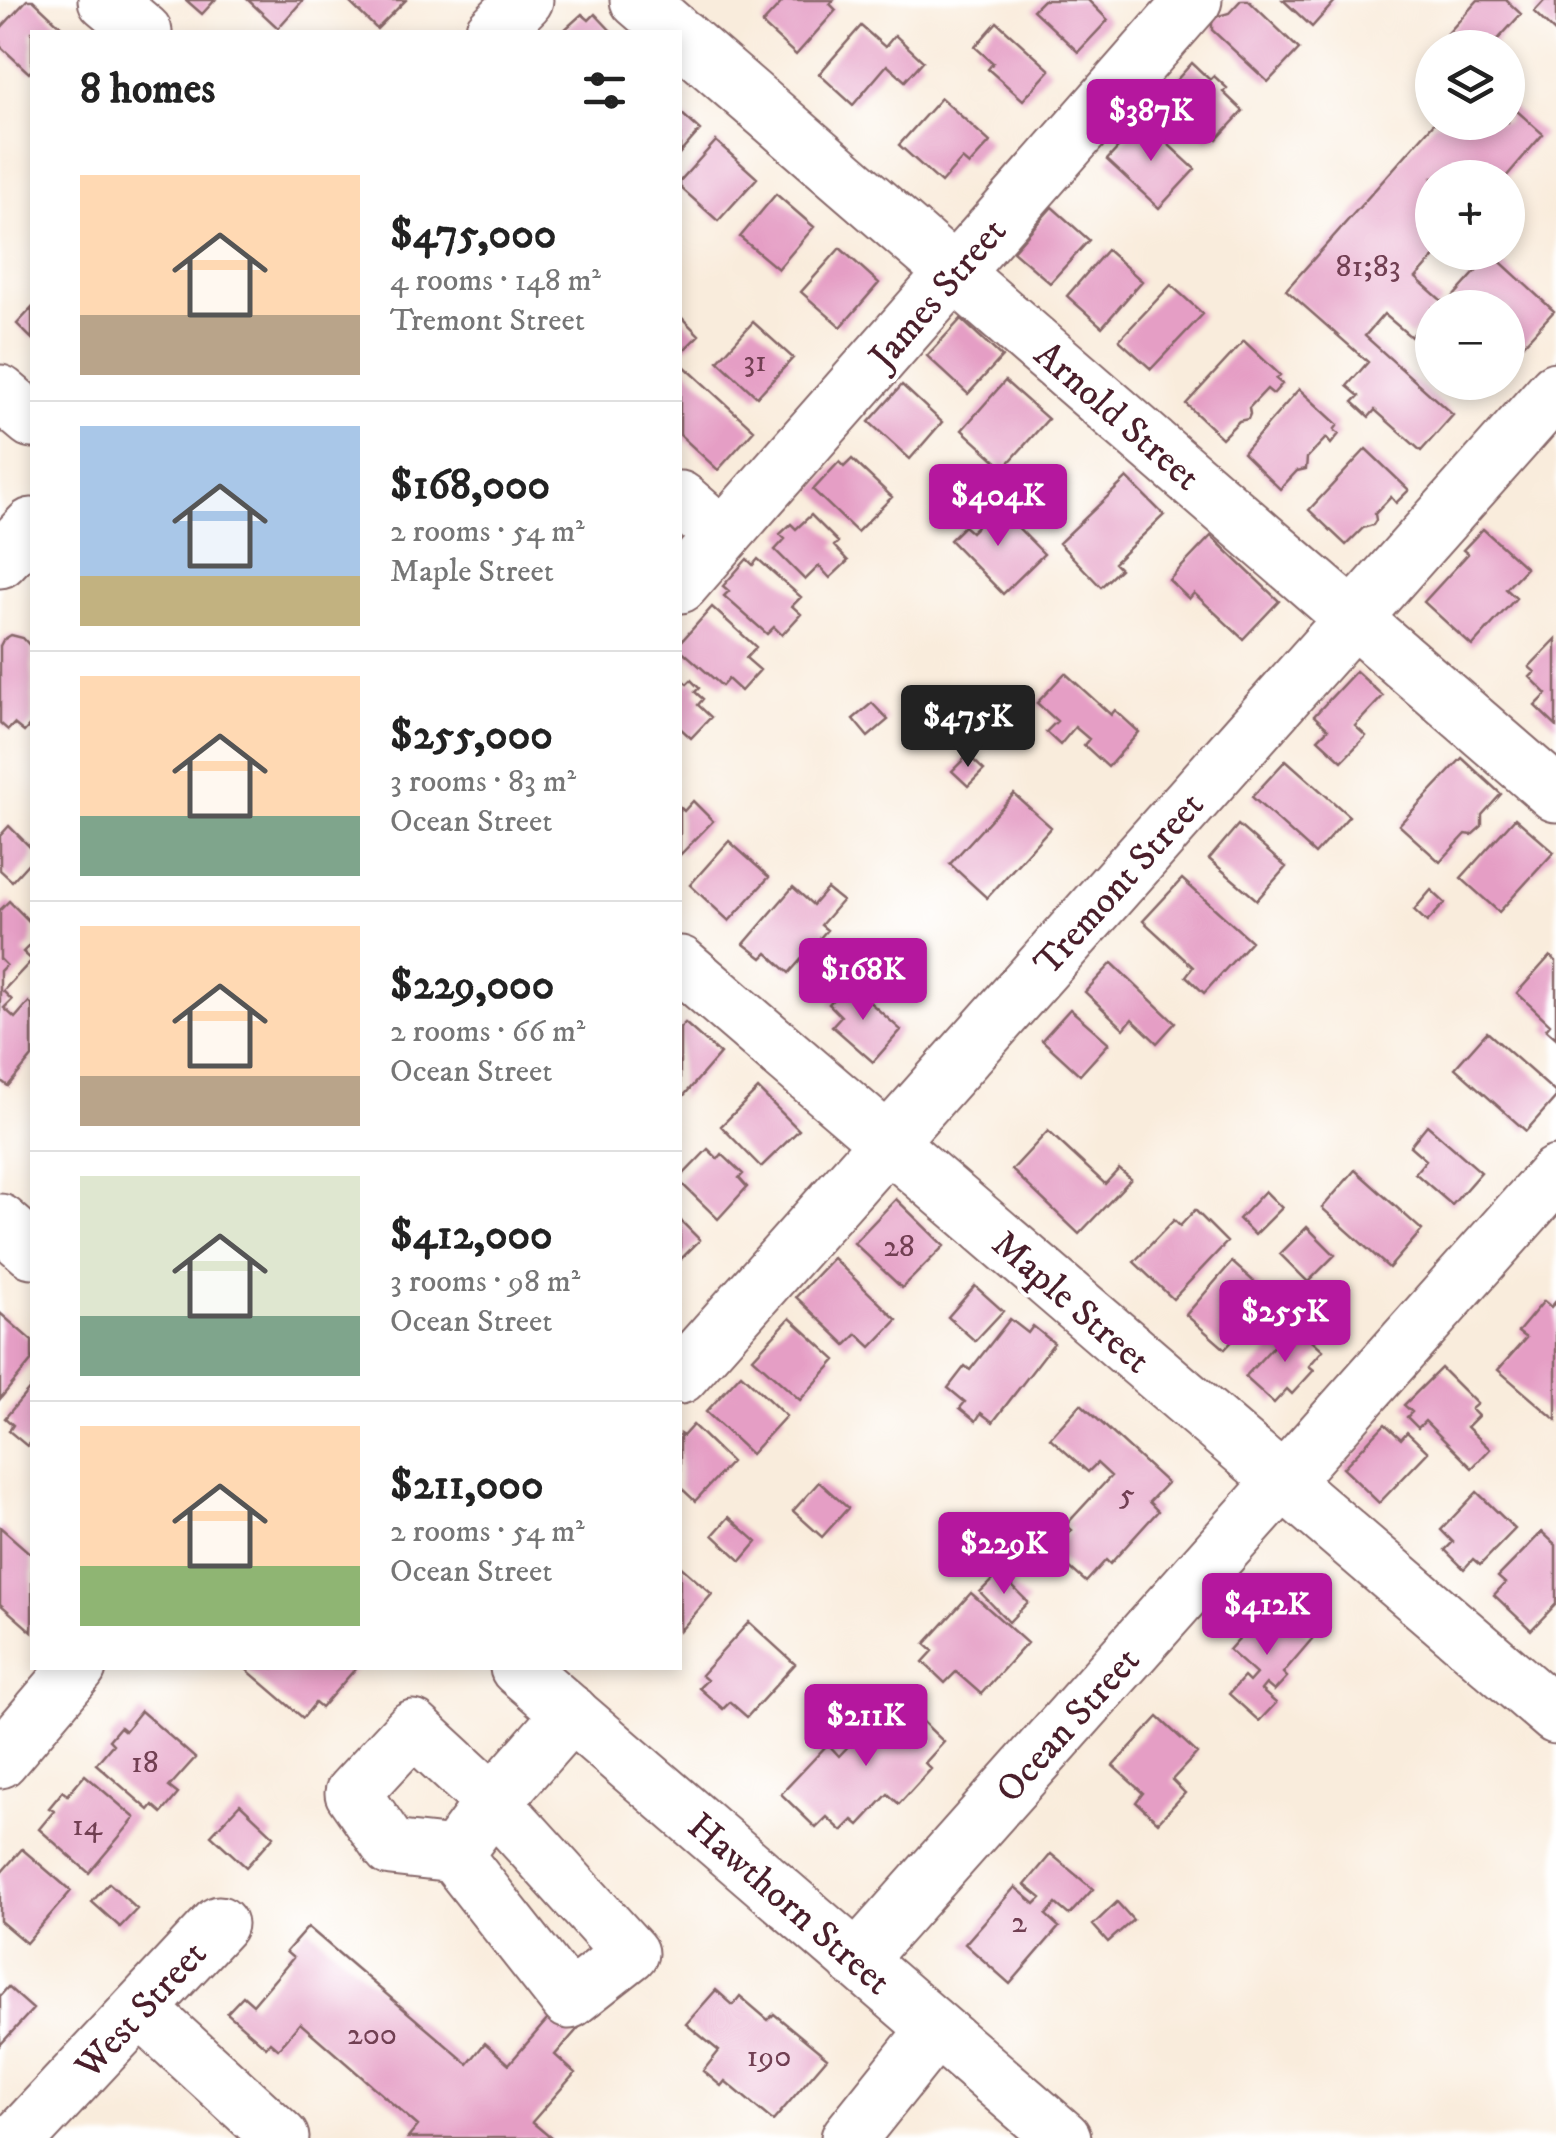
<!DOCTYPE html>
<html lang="en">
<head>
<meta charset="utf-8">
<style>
  body { margin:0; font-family:"IM FELL DW Pica",serif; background:#f6f6f6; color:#222; height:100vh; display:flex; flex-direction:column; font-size:38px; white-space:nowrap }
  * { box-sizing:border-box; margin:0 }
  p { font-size:32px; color:#767676 }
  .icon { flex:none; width:55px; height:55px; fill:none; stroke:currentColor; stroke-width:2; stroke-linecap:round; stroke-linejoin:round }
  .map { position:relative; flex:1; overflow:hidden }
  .sheet { position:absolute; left:30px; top:30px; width:652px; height:1640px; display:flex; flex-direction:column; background:#fff; border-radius:0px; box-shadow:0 5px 15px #0003 }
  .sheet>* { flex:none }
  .controls { position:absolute; left:1415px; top:30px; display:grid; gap:20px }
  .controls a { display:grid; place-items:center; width:110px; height:110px; border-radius:50%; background:#fff; box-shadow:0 5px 15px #0003; font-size:50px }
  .price { position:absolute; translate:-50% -85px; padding:0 22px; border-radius:10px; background:#b5179e; color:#fff; font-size:32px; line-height:65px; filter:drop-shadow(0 2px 5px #0008) }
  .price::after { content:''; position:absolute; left:50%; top:60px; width:30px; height:22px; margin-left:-15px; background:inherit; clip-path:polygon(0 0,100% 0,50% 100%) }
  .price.current { background:#222; color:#fff }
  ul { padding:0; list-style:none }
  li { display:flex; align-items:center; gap:30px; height:250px; padding:0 50px }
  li+li { border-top:2px solid #e0e0e0 }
  li span { display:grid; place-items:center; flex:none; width:280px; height:200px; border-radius:0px; color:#555 }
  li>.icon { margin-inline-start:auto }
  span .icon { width:120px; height:120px; fill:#fffc; stroke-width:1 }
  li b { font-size:42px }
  h2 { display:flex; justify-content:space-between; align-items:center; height:120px; padding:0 50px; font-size:42px }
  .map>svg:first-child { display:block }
</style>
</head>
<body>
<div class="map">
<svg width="1556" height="2138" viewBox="0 0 1556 2138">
  <rect width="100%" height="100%" fill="#fff"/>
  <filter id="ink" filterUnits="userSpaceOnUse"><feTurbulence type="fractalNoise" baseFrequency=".01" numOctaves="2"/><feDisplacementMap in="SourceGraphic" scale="20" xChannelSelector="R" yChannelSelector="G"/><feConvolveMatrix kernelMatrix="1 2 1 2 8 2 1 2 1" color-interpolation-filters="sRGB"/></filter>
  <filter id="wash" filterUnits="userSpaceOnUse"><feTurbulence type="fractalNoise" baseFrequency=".0048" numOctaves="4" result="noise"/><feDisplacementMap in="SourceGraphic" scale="40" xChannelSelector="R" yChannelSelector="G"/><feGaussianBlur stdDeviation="2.25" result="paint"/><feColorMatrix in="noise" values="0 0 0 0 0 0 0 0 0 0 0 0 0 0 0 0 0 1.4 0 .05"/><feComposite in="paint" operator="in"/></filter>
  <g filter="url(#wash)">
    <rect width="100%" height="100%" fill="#f9ecdc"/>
    <g id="blocks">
      <path fill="#e59ec5" d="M27,0H33L67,32H32V70L29,73L0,46V29Z
        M186,0H215L202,14Z
        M248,0H303L278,28Z
        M347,0H406L377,29Z
        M784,0H834L830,4L836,10L796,55L762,24Z
        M1043,0H1088L1108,20L1078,52L1033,10Z
        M1241,0H1248L1299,49L1268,82L1212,30V23L1215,17L1229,13Z
        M1283,0H1336L1312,27Z
        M1478,0H1506L1521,14L1490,48H1448L1441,41Z
        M1545,0H1556V33L1534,12Z
        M582,14L589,20L595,14L612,32H562Z
        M997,22L1050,70L1023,100L988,69L993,63L975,47Z
        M861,26L885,47L895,35L923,61L905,81L887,65L853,105L819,74Z
        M1192,63L1210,80L1214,76L1227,88L1223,92L1243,111L1217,139L1212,135L1208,140L1197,130L1201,126L1195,120L1191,124L1181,115L1185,111L1181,107L1177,111L1171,106L1175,102L1165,93Z
        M941,98L990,142L969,165L962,159L941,183L899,145Z
        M1508,103L1543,134L1505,178H1432V252H1439L1416,278L1442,301L1437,308H1432V312L1411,337L1384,314L1365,336L1453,415L1421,451L1375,410L1369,417L1353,402L1359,396L1347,386L1368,362L1286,290L1435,122H1508Z
        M680,112L700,130L680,153Z
        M1143,121L1195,169L1159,208L1107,160Z
        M716,141L757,178L718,221L680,187V181Z
        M776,194L814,227L778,269L740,237Z
        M1052,207L1089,240L1050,283L1013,251Z
        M840,248L879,283L841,327L801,292Z
        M1107,250L1142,281L1102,327L1067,296Z
        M1492,254L1554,311L1522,346L1508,333V308H1465L1453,297Z
        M1171,285L1203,314L1151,369L1119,340Z
        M32,308V339L17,324Z
        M680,316L699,335L683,351L680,349Z
        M961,319L1002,357L968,394L927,356Z
        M753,322L793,358L757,397L718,361Z
        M1244,341L1280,375L1276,379L1282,384L1273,394L1267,389L1249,408L1250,414L1248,419L1239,421L1222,438L1186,404Z
        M683,365L754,430L718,470L680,435V368Z
        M1005,381L1048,419L1004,468L962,430Z
        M902,385L942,422L910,459L869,422Z
        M1299,389L1338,425L1334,430L1339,434L1331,444L1326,438L1307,458L1306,469L1297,471L1280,489L1243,453Z
        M1366,449L1409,490L1396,503L1391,497L1375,514L1376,520L1373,525L1363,528L1346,545L1309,510Z
        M852,459L892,497L857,532L813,490L839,462L844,467Z
        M1127,478L1164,515L1114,563L1120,569L1101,587L1059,543Z
        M997,506L1044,554L1003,594L950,540L964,526L971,532Z
        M811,515L838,542L834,546L848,561L830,578L819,566L805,580L775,550L785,539L780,534L791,524L796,529Z
        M1483,529L1526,568L1506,589L1516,598L1472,646L1424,602L1468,554L1463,550Z
        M1211,536L1279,601L1243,639L1194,593L1189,599L1169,580Z
        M747,559L753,565L758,559L801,597L792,606L801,614L782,635L774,627L767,634L724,596L729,591L723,586Z
        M712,607L756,647L746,658L760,670L741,691L728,679L722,686L680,649V643Z
        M11,635L23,638L32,648V723L24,732L14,724L8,730L0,723V646L3,640Z
        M1556,639V726L1535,706L1547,694L1530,677L1535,672L1529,667Z
        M1356,671L1383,696L1355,726L1366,736L1342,761L1318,739L1328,729L1314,716Z
        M1065,673L1111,715L1115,710L1139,732L1108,767L1084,745L1089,739L1075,727L1060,745L1046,732L1057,721L1037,703Z
        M680,678L687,684L691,680L699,688L695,692L703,699L698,705L711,717L691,738L680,728Z
        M872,703L888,720L868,737L853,719Z
        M968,755L984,770L968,786L952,771Z
        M1462,758L1501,794L1482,815V826L1472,835L1466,834L1440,862L1399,825Z
        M1286,760L1349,816L1315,854L1252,797Z
        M1014,794L1051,827L987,898L950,864Z
        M693,801L713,821L680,855V807L684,811Z
        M1515,818L1554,852L1499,912L1461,878Z
        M1238,825L1286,867L1257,900L1209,859Z
        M9,826L32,849V859L12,881L0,870V836Z
        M729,841L769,877L729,921L690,885Z
        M1182,879L1251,941L1204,993L1186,976L1193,967L1143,921Z
        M793,887L813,905L827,889L842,901L821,925L827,930L789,973L767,953L762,958L744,944Z
        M1431,890L1445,903L1427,922L1414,910Z
        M9,901L32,924V943L23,952L32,960L3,991L12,1000L4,1008L15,1018L29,1002L32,1005V1057L8,1086L0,1080V971L6,965L0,959V910Z
        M1550,956L1556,961V1038L1546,1029L1550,1024L1517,993Z
        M1112,963L1175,1023L1157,1043L1132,1019L1124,1029L1085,992Z
        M848,983L901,1030L873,1062L832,1026L841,1016L829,1004Z
        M1070,1009L1109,1043L1080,1075L1042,1040Z
        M685,1023L720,1054L680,1100V1028Z
        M1487,1032L1556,1093V1097L1526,1131L1455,1068Z
        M758,1089L799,1130L761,1167L721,1126Z
        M1427,1125L1481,1172L1452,1205L1415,1173L1426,1160L1410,1146Z
        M1048,1131L1105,1184L1119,1169L1131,1179L1079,1234L1012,1170Z
        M708,1149L718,1159L722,1154L743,1174L739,1178L747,1187L718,1219L680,1182V1178Z
        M1355,1170L1422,1230L1389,1268L1322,1208Z
        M1265,1191L1282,1208L1255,1235L1239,1219Z
        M896,1199L944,1246L902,1288L854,1243Z
        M1195,1210L1227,1242L1173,1299L1134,1262L1174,1220L1180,1226Z
        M680,1220L700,1240L680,1260Z
        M1307,1227L1335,1255L1308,1282L1280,1254Z
        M833,1258L897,1320L871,1347L857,1334L846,1345L796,1297Z
        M1232,1262L1260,1287L1255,1292L1267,1303L1225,1349L1186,1315Z
        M975,1286L1003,1311L975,1341L948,1317Z
        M1544,1301L1551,1307L1556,1301V1420L1498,1370L1526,1338L1518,1332Z
        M0,1313L32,1341V1360L0,1399Z
        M790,1318L836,1360L800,1400L753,1358Z
        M1010,1319L1028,1333L1033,1326L1054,1343L993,1422L981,1413L976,1421L960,1408L965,1402L948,1388L965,1366L970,1370Z
        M1294,1324L1323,1350L1309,1366L1314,1370L1292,1394L1287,1389L1274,1403L1245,1377Z
        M1441,1368L1477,1404L1471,1409L1478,1416L1467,1427L1490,1449L1472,1468L1425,1421L1418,1428L1407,1417L1412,1412L1404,1405Z
        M741,1374L786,1416L751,1454L706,1412Z
        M32,1386V1439L27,1446L9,1431L13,1425L5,1418Z
        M1081,1404L1167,1483L1149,1502L1158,1511L1110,1564L1106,1560L1086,1582L1052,1552L1072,1530L1066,1525L1111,1476L1097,1463L1088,1472L1050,1438Z
        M1385,1424L1401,1439L1407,1432L1428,1452L1379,1503L1343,1468Z
        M693,1425L731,1462L695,1501L680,1487V1434L683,1436Z
        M819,1482L848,1508L822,1537L793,1511Z
        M1477,1492L1515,1529L1480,1565L1473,1559L1464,1569L1445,1550L1453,1542L1441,1530Z
        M729,1517L757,1542L741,1561L713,1535Z
        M0,1527L32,1555V1632L0,1604Z
        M1542,1532L1556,1545V1604L1531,1630L1494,1595L1505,1583L1498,1577Z
        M680,1566L712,1594L680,1631Z
        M999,1573L1028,1602L1009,1622L980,1592Z
        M971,1593L1027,1643L981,1694L956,1672L945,1683L923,1662L933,1651L925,1644Z
        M1271,1603L1312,1639L1283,1673L1287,1677L1274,1691L1266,1684L1261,1690L1276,1703L1259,1721L1229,1694L1244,1677L1249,1682L1256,1674L1229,1650Z
        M749,1622L795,1664L747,1717L730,1702L723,1709L699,1688L707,1680L701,1675Z
        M249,1668H356L321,1708L315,1703L303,1718L247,1670Z
        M896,1696L944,1742L925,1763L931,1769L899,1804L888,1794L859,1825L853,1820L842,1831L827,1817L816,1828L781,1794L828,1744L839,1756Z
        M141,1711L195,1758L169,1787L178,1794L162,1813L153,1805L149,1810L96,1764L113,1744L109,1740L120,1727L125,1731Z
        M1158,1717L1197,1753L1172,1780L1185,1793L1158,1822L1136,1802L1143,1793L1113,1766Z
        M85,1775L135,1818L89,1873L39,1829L54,1811L49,1808L63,1791L68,1795Z
        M240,1804L274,1836L246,1867L211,1835Z
        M22,1849L71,1891L26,1943L0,1921V1874Z
        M1051,1854L1093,1889L1069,1915L1056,1904L1046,1915L1059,1927L1010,1984L965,1944L1015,1887L1035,1904L1041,1898L1025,1885Z
        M109,1883L137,1909L120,1927L92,1902Z
        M1117,1902L1133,1920L1108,1942L1093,1925Z
        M308,1927L468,2064L485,2043L509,2064L560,2005L582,2024L555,2055L575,2073L532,2122L551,2138H408L418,2126L300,2023L278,2049L270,2042L266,2047L227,2013L243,1996L253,2005L293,1958L286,1952Z
        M8,1987L33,2009L0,2045V1996Z
        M716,1990L733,2005L740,1996L768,2020L774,2014L827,2058L773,2121L725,2081L721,2086L703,2071L719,2051L686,2024Z"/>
    </g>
  </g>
  <g filter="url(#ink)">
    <use href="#blocks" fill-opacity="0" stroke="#876769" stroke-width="2.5"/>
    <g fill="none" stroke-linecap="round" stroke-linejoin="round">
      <defs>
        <path id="minor" d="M106,0L144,32
          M638,0L675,32
          M493,32L525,0
          M680,36L1556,794
          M0,393L32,420
          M680,499L723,536
          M0,560L32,526
          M680,585L1194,0
          M680,964L1556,1716
          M680,1376L1556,390
          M0,1760L78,1668
          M454,1855L493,1802L630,1953L569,2001L454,1855L391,1848L353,1793L413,1728L493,1802L571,1713
          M856,1961L1556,1174
          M140,2009L281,2138
          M19,2138L219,1924
          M849,2138L936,2029"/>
        <path id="major" d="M0,1222L32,1250
          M518,1668L1063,2138"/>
      </defs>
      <use href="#minor" stroke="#876769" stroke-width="59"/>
      <use href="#major" stroke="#876769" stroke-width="59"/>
      <use href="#minor" stroke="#fff" stroke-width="55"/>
      <use href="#major" stroke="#fff" stroke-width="55"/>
    </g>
  </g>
  <g text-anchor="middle" stroke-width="8" stroke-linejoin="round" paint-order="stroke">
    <g font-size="32" fill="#713f52">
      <text x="1368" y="276">81;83</text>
      <text x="755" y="371">31</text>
      <text x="899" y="1256">28</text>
      <text x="1127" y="1504">5</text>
      <text x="145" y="1772">18</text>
      <text x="87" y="1835">14</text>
      <text x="1019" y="1932">2</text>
      <text x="372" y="2044">200</text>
      <text x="769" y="2066">190</text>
    </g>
    <g font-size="38" fill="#4a1f2b" stroke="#fff">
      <text transform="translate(937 293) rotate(-49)" y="13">James Street</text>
      <text transform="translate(1118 415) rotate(41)" y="13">Arnold Street</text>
      <text transform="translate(1118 883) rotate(-48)" y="13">Tremont Street</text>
      <text transform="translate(1072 1301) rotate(41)" y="13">Maple Street</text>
      <text transform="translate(1067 1724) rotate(-48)" y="13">Ocean Street</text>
      <text transform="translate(790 1903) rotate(41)" y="13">Hawthorn Street</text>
      <text transform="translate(140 2009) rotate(-47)" y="13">West Street</text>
    </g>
  </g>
</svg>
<div class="controls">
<a><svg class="icon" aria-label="layers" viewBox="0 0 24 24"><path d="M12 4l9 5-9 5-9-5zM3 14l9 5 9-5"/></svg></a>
<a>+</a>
<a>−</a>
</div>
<b class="price" style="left:1151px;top:164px">$387K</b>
<b class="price" style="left:998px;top:549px">$404K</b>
<b class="price current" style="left:968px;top:770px">$475K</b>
<b class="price" style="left:863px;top:1023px">$168K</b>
<b class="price" style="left:1285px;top:1365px">$255K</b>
<b class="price" style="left:1004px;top:1597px">$229K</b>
<b class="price" style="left:1267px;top:1658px">$412K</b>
<b class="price" style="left:866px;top:1769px">$211K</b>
<section class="sheet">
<h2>8 homes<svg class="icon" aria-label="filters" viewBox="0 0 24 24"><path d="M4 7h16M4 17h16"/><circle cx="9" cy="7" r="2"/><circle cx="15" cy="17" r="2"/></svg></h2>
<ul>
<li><span style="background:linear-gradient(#ffd9b3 70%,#b9a48a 0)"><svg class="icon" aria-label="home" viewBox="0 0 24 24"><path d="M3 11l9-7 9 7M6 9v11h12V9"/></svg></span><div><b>$475,000</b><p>4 rooms · 148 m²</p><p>Tremont Street</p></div></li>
<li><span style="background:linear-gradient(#a9c7e8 75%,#c2b280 0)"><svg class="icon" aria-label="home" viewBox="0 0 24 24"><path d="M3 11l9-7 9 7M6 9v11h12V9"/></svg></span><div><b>$168,000</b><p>2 rooms · 54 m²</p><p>Maple Street</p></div></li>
<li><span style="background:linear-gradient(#ffd9b3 70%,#7fa58c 0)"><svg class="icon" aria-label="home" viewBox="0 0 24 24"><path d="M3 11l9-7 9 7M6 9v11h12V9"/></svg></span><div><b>$255,000</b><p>3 rooms · 83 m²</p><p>Ocean Street</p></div></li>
<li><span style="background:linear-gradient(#ffd9b3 75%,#b9a48a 0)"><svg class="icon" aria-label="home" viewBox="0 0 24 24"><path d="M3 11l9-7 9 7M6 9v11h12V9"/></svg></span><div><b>$229,000</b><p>2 rooms · 66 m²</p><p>Ocean Street</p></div></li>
<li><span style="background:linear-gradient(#dfe7d0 70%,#7fa58c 0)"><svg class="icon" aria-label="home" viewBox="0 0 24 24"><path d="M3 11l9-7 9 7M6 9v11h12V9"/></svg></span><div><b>$412,000</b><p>3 rooms · 98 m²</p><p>Ocean Street</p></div></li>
<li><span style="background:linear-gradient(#ffd9b3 70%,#8fb573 0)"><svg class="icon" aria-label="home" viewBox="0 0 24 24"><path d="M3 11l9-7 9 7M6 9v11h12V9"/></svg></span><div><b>$211,000</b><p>2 rooms · 54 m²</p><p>Ocean Street</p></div></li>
</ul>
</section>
</div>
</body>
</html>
